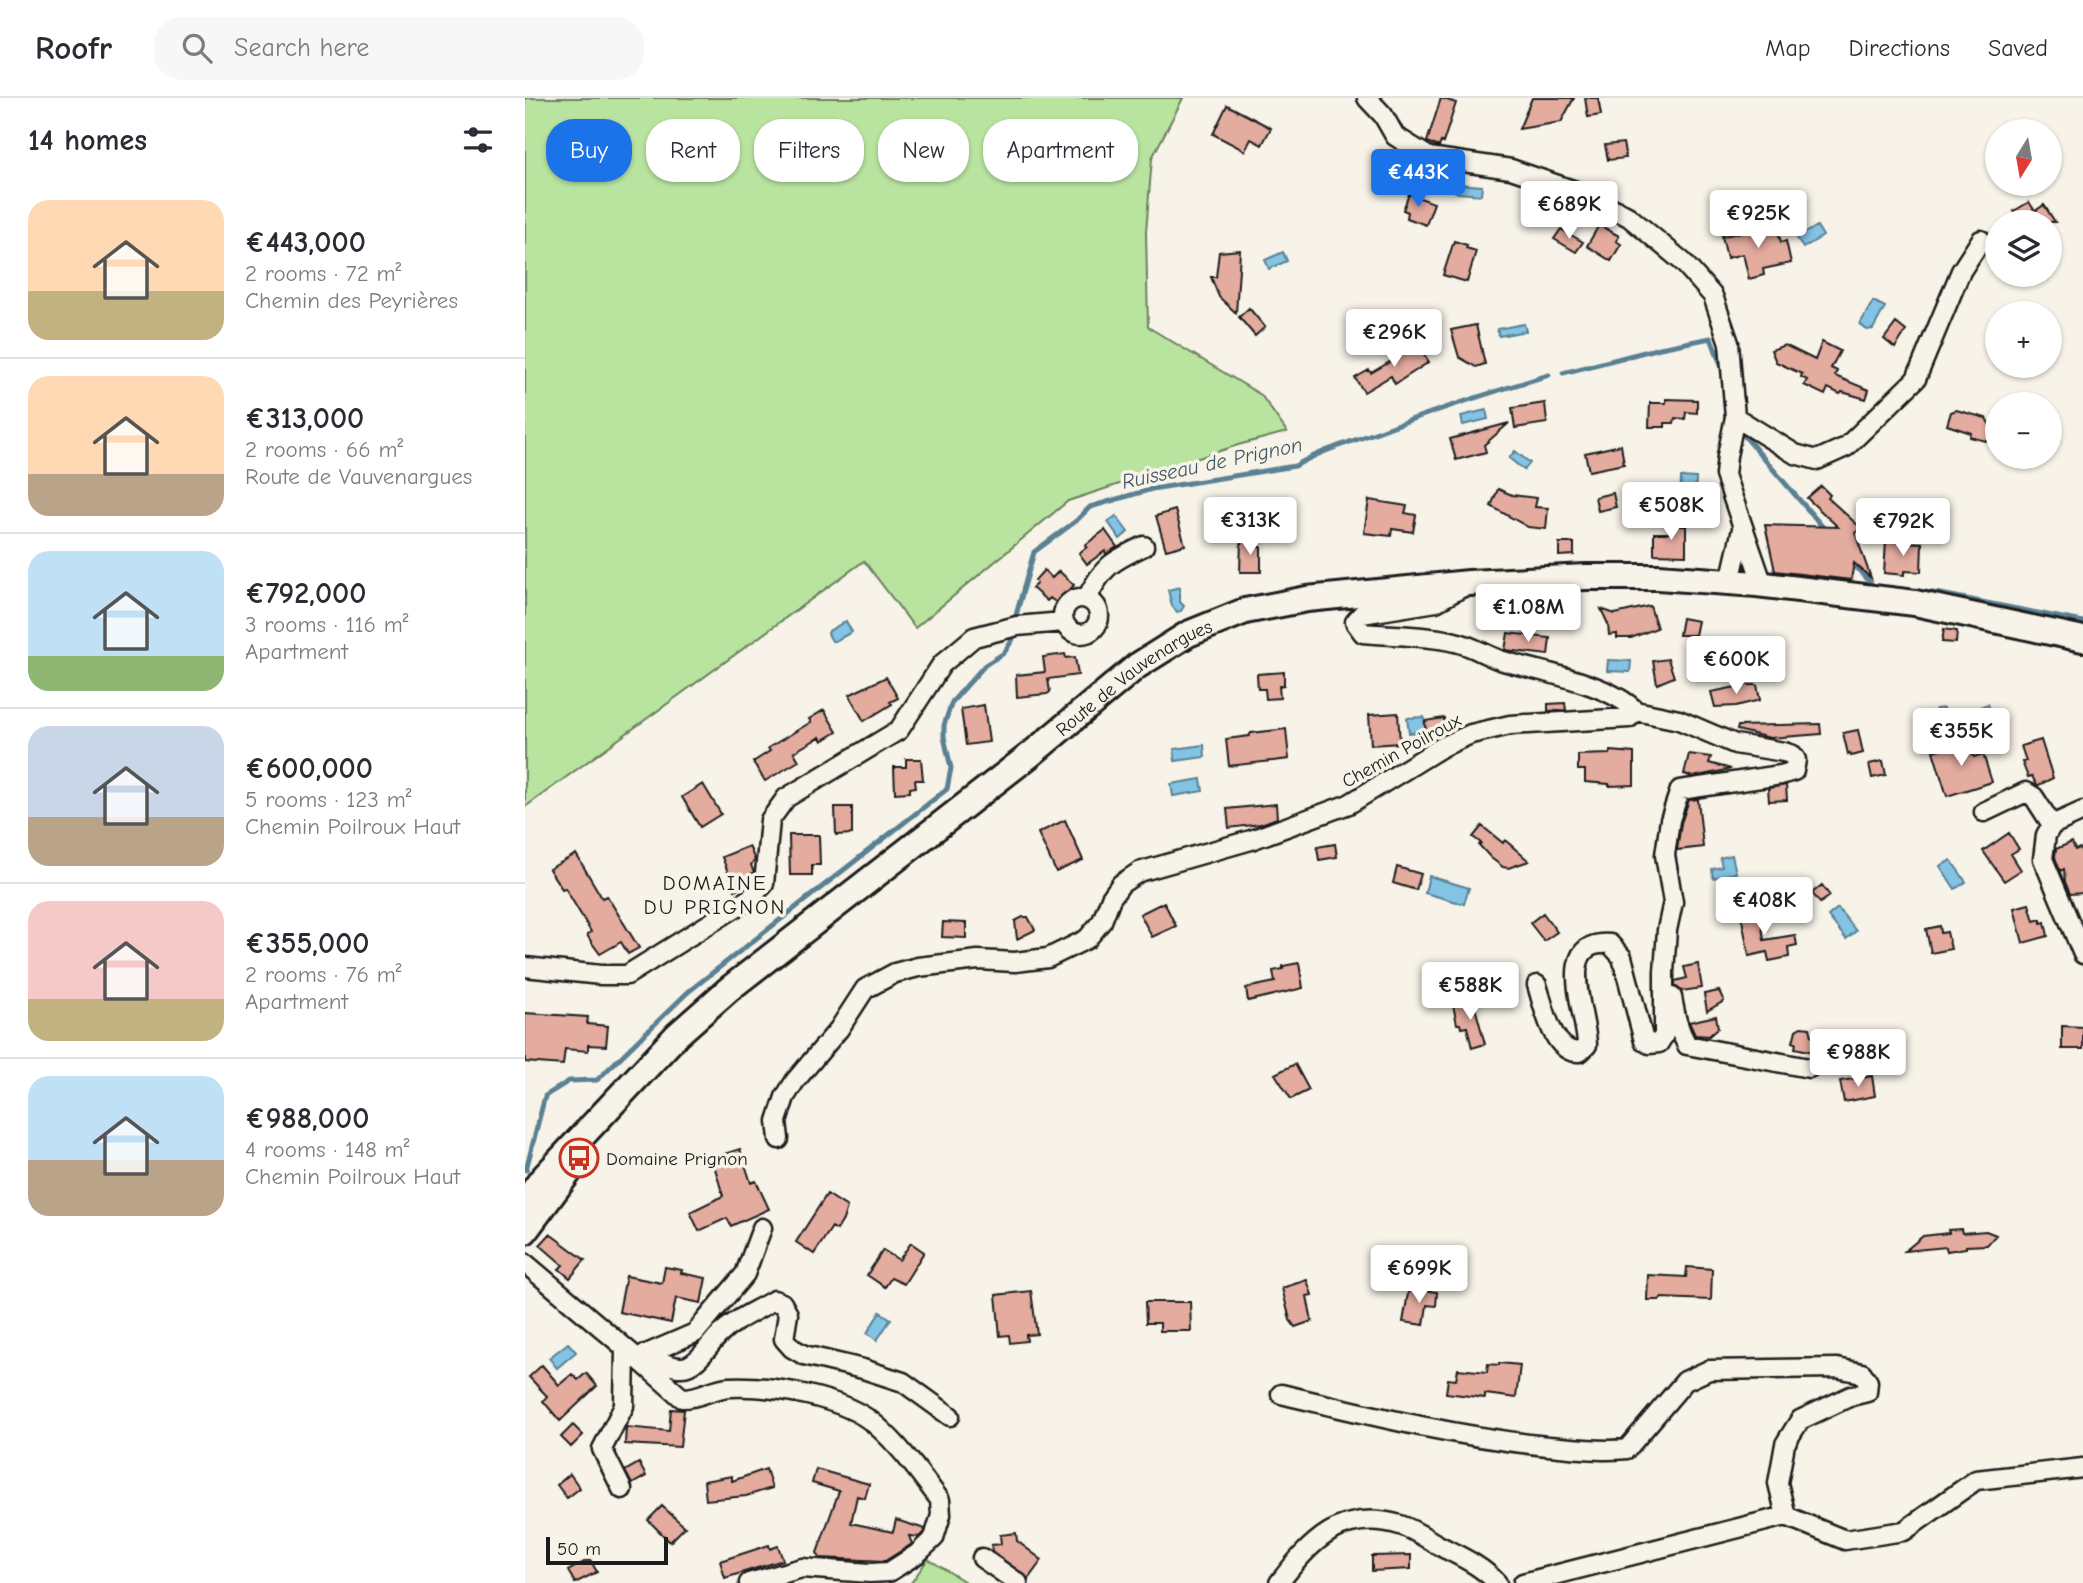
<!DOCTYPE html>
<html lang="en">
<head>
<meta charset="utf-8">
<style>
  body { margin:0; font-family:"Comic Neue",sans-serif; background:#f7f7f7; color:#2b2b33; height:100vh; display:flex; flex-direction:column; font-size:26px; white-space:nowrap }
  * { box-sizing:border-box; margin:0 }
  p { font-size:23px; color:#7c7c81 }
  .icon { flex:none; width:38px; height:38px; fill:none; stroke:currentColor; stroke-width:2; stroke-linecap:round; stroke-linejoin:round }
  .map { position:relative; flex:1; overflow:hidden }
  .panel { display:flex; flex-direction:column; background:#fff; width:525px }
  .panel>* { flex:none }
  .banner { position:absolute; left:21px; top:21px; width:665px; height:63px; display:flex; gap:14px }
  .needle { width:46px; rotate:191deg }
  .buttons { position:absolute; left:1460px; top:21px; display:grid; gap:14px }
  .buttons a { display:grid; place-items:center; width:77px; height:77px; border-radius:50%; background:#fff; box-shadow:0 2px 5px #0004; font-size:35px }
  .scale { position:absolute; left:21px; bottom:18px; width:122px; box-sizing:border-box; padding-left:7px; border:4px solid #1c1c1c; border-top:0; font-size:19px; line-height:24px; white-space:nowrap; color:#1c1c1c; -webkit-text-stroke:5px #f7f3e8; paint-order:stroke }
  .price { position:absolute; translate:-50% -60px; padding:0 16px; border-radius:7px; background:#fff; color:#222; font-size:23px; line-height:46px; filter:drop-shadow(0 2px 4px #0008) }
  .price::after { content:''; position:absolute; left:50%; top:42px; width:21px; height:16px; margin-left:-10px; background:inherit; clip-path:polygon(0 0,100% 0,50% 100%) }
  .price.selected { background:#1a73e8; color:#fff }
  ul { padding:0; list-style:none }
  li { display:flex; align-items:center; gap:21px; height:175px; padding:0 28px }
  li+li { border-top:2px solid #e1e1e2 }
  li span { display:grid; place-items:center; flex:none; width:196px; height:140px; border-radius:21px; color:#555 }
  li>.icon { margin-inline-start:auto }
  span .icon { width:84px; height:84px; fill:#fffc; stroke-width:1 }
  li b { font-size:30px }
  h2 { display:flex; justify-content:space-between; align-items:center; height:84px; padding:0 28px; font-size:30px }
  .tag { padding:0 24px; border-radius:28px; background:#fff; box-shadow:0 2px 5px #0004; font-size:24px; line-height:63px }
  .tag.selected { background:#1a73e8; color:#fff }
  header { display:flex; align-items:center; gap:42px; box-sizing:border-box; height:98px; padding:0 35px; background:#fff; border-bottom:2px solid #e1e1e2 }
  header strong { font-size:33px }
  nav { display:flex; gap:38px; margin-inline-start:auto; font-size:24px }
  .search { width:490px; height:63px; background:#f7f7f7; display:flex; align-items:center; gap:18px; box-sizing:border-box; padding:0 24px; border-radius:28px; color:#7c7c81; font-size:26px }
  main { display:flex; flex:1; min-height:0 }
  .map>svg:first-child { display:block }
</style>
</head>
<body>
<header>
<strong>Roofr</strong>
<div class="search"><svg class="icon" aria-label="search" viewBox="0 0 24 24"><circle cx="10" cy="10" r="6"/><path d="M15 15l6 6"/></svg>Search here</div>
<nav><a>Map</a><a>Directions</a><a>Saved</a></nav>
</header>
<main>
<section class="panel">
<h2>14 homes<svg class="icon" aria-label="filters" viewBox="0 0 24 24"><path d="M4 7h16M4 17h16"/><circle cx="9" cy="7" r="2"/><circle cx="15" cy="17" r="2"/></svg></h2>
<ul>
<li><span style="background:linear-gradient(#ffd9b3 65%,#c2b280 0)"><svg class="icon" aria-label="home" viewBox="0 0 24 24"><path d="M3 11l9-7 9 7M6 9v11h12V9"/></svg></span><div><b>€443,000</b><p>2 rooms · 72 m²</p><p>Chemin des Peyrières</p></div></li>
<li><span style="background:linear-gradient(#ffd9b3 70%,#b9a48a 0)"><svg class="icon" aria-label="home" viewBox="0 0 24 24"><path d="M3 11l9-7 9 7M6 9v11h12V9"/></svg></span><div><b>€313,000</b><p>2 rooms · 66 m²</p><p>Route de Vauvenargues</p></div></li>
<li><span style="background:linear-gradient(#bfe0f5 75%,#8fb573 0)"><svg class="icon" aria-label="home" viewBox="0 0 24 24"><path d="M3 11l9-7 9 7M6 9v11h12V9"/></svg></span><div><b>€792,000</b><p>3 rooms · 116 m²</p><p>Apartment</p></div></li>
<li><span style="background:linear-gradient(#c9d6e8 65%,#b9a48a 0)"><svg class="icon" aria-label="home" viewBox="0 0 24 24"><path d="M3 11l9-7 9 7M6 9v11h12V9"/></svg></span><div><b>€600,000</b><p>5 rooms · 123 m²</p><p>Chemin Poilroux Haut</p></div></li>
<li><span style="background:linear-gradient(#f6c9c9 70%,#c2b280 0)"><svg class="icon" aria-label="home" viewBox="0 0 24 24"><path d="M3 11l9-7 9 7M6 9v11h12V9"/></svg></span><div><b>€355,000</b><p>2 rooms · 76 m²</p><p>Apartment</p></div></li>
<li><span style="background:linear-gradient(#bfe0f5 60%,#b9a48a 0)"><svg class="icon" aria-label="home" viewBox="0 0 24 24"><path d="M3 11l9-7 9 7M6 9v11h12V9"/></svg></span><div><b>€988,000</b><p>4 rooms · 148 m²</p><p>Chemin Poilroux Haut</p></div></li>
</ul>
</section>
<div class="map">
<svg width="1558" height="1485" viewBox="0 0 1558 1485">
  <rect width="100%" height="100%" fill="#f7f3e8"/>
  <filter id="ink" filterUnits="userSpaceOnUse"><feTurbulence type="fractalNoise" baseFrequency=".0143" numOctaves="2"/><feDisplacementMap in="SourceGraphic" scale="14" xChannelSelector="R" yChannelSelector="G"/><feConvolveMatrix kernelMatrix="1 2 1 2 8 2 1 2 1" color-interpolation-filters="sRGB"/></filter>
  <g filter="url(#ink)">
    <path fill="#b9e4a0" stroke="#6a805e" stroke-width="2" d="M0,0H658L627,60L621,134L623,229L736,297L762,334L713,347L543,403L390,530L339,463L0,709Z
      M403,1461L442,1485H386Z"/>
    <path fill="#83c3e4" stroke="#5a8094" stroke-width="2" d="M920,85L957,88L956,97L933,95L920,88Z
      M1292,128L1298,138L1278,150L1272,140Z
      M758,154L762,163L744,171L740,162Z
      M1348,203L1360,209L1348,231L1342,232L1335,226Z
      M999,226L1001,233L974,238L972,231Z
      M961,312L963,321L938,327L936,318Z
      M990,353L1005,365L999,372L984,360Z
      M1156,379L1171,380L1170,404L1164,408L1155,404Z
      M591,418L603,434L595,441L583,424Z
      M655,489V504L659,508L656,513L652,514L647,508L643,492Z
      M321,523L327,534L310,543H307L303,536L304,533Z
      M1083,562L1106,563L1105,574L1082,573Z
      M1463,606L1466,614L1441,623L1438,615Z
      M1419,610L1426,630L1419,635L1409,614L1411,611Z
      M899,619L900,634L884,635L882,620Z
      M679,647L680,659L650,663L649,651Z
      M676,681L678,693L648,698L646,686Z
      M1207,757L1211,775L1188,780L1187,771L1197,769L1195,760Z
      M1426,762L1441,784L1430,791L1415,768Z
      M904,778L944,790L939,806L900,795Z
      M1313,810L1331,833L1321,841L1303,818Z
      M355,1214L366,1221L352,1242L342,1235Z
      M43,1245L51,1254L32,1270L24,1260Z"/>
    <g fill="none" stroke-linecap="round" stroke-linejoin="round">
      <path stroke="#5a8094" stroke-width="5" d="M1038,275L1135,250L1186,240L1198,272
        M1200,299L1201,324
        M1217,335L1302,434
        M1326,463L1349,489L1353,490
        M1391,493L1416,496L1558,524
        M491,517L509,454L551,423L565,409L627,391L770,368C797,352 826,344 855,333C911,312 967,294 1024,277
        M1,1072L20,998L44,983L72,982L163,894L422,691L426,670L419,639V627L427,604L460,567L479,555L488,541"/>
    </g>
    <path fill="#e4ab9f" stroke="#1c1c1c" stroke-width="2" d="M916,0L931,5L918,45L916,44L914,49L902,44Z
      M1007,0H1049L1036,24L994,31Z
      M1060,0H1073L1076,17L1063,19Z
      M702,7L746,30L737,47L726,41L720,53L688,36Z
      M1098,45L1101,60L1083,62L1080,47Z
      M884,96L909,105L901,127L882,120L883,114L878,112Z
      M1504,104L1510,113L1519,107L1530,124H1492L1495,122L1489,113Z
      M1074,127L1094,138L1091,143L1096,146L1086,163L1062,148Z
      M1036,131L1058,144L1051,154L1029,141Z
      M1238,131L1239,136L1253,133L1256,144L1261,143L1266,165L1238,171L1239,177L1224,181L1218,156L1202,160L1197,138Z
      M929,143L942,147L941,150L951,153L942,184L918,177Z
      M715,152L714,171L711,215L694,199L686,179H691L694,154Z
      M724,210L740,229L730,238L714,219Z
      M1371,225L1381,233L1370,250L1359,241Z
      M951,227L960,266L951,269L934,259L926,232Z
      M1297,244L1315,253L1306,270L1312,273L1310,278L1344,292L1341,301L1317,294L1315,296L1303,290L1300,297L1279,287L1282,282L1276,279L1277,276L1251,264L1246,252L1260,247L1290,262Z
      M893,247L904,264L870,286L866,278L839,294L830,280L844,272L846,275Z
      M1141,301L1172,302V315L1161,314L1160,321L1150,320L1149,325H1140V329H1124L1125,305H1141Z
      M1020,305L1022,325L990,330L987,310Z
      M1431,312L1461,320L1467,331L1465,344L1445,339L1446,335L1422,327L1426,314Z
      M984,325L959,347L961,354L931,362L925,341Z
      M1096,347L1099,366L1064,373L1060,355Z
      M1296,388L1305,397L1303,400L1336,430L1330,435L1346,480L1329,465L1326,482L1250,473L1240,427L1313,429L1282,400Z
      M973,391L987,397L1012,400L1010,409L1023,410L1021,431L1003,429L966,408Z
      M1088,395L1091,409L1073,413L1070,399Z
      M844,402L882,408L880,415L891,417L888,434L867,431L866,438L839,435Z
      M650,412L660,447L641,452L631,418Z
      M1147,428H1161V457L1129,456V435H1147Z
      M580,432L592,449L581,456L580,453L562,466L554,455L562,449L560,447Z
      M716,442H731V449H736V474H715Z
      M1361,443L1397,445L1396,474L1379,473V477L1359,475Z
      M1034,445H1049V457L1034,458Z
      M519,472L527,480L534,473L549,487L533,506L525,500L522,503L507,490L512,485L510,482Z
      M1125,508L1132,530L1106,540H1092V536L1084,537L1083,526L1076,511L1090,516Z
      M1157,520L1173,523L1170,537H1154Z
      M1419,531L1432,533L1431,545L1417,544Z
      M983,535L1025,540L1023,557L980,552Z
      M540,556L541,560L550,559L553,577L523,581L525,594L522,596L492,599L491,577L520,574L518,559Z
      M1143,561L1149,579L1132,586L1128,563Z
      M759,574V587L754,588L755,600L741,601L740,591H733L732,576Z
      M361,579L373,600L365,604L367,606L339,623L324,597Z
      M1221,587H1232L1235,602L1211,608L1190,609L1186,594Z
      M1040,605L1041,612L1023,613V606Z
      M459,607L464,644L441,647L436,611Z
      M299,612L312,634L297,643L295,639L269,654L274,663L240,683L228,664L245,653L243,650L286,624L284,621Z
      M873,615L875,645L846,647L844,617Z
      M919,620L921,635L901,637L900,623Z
      M1295,626L1296,636L1245,640L1212,632L1213,628Z
      M761,631L764,661L704,668L701,641L724,638L726,635Z
      M1333,632L1338,655L1326,658L1325,655L1323,656L1318,635Z
      M1516,642L1528,680L1512,688L1507,678L1503,679L1497,664L1501,663L1496,648Z
      M1442,643L1449,659L1458,656L1467,684L1422,698L1408,653Z
      M1085,653L1109,655V687L1084,688V686L1060,684V672H1053V657L1085,656Z
      M1164,656L1186,659L1184,665L1206,671L1168,679L1159,676Z
      M381,661H396L398,682H390L391,689L385,690V694L370,695L369,669H381Z
      M1358,663L1361,677L1347,680L1344,666Z
      M178,686L196,716L175,729L157,699Z
      M1261,687L1262,702L1244,703L1243,690Z
      M1173,701L1178,749L1152,752L1156,725L1164,702Z
      M751,706L752,720L736,726L704,730L702,711Z
      M310,709H327V736L311,737Z
      M540,722L558,762L531,774L513,735Z
      M957,728L978,745L980,742L1004,763L983,770L978,769L966,760L954,747L956,745L948,739Z
      M1484,735L1494,751L1486,756L1496,772L1479,783L1458,753Z
      M264,737H294L295,767H287V777H265Z
      M1547,744L1550,752L1555,750L1558,758V795L1545,796L1540,784L1539,771L1535,773L1530,759L1531,751Z
      M810,746L812,759L794,762L792,749Z
      M224,748L230,762L226,767L229,775L224,776L226,783L210,792L197,759Z
      M51,756L77,800L82,798L114,850L103,856L96,844L75,856L67,845L62,837L66,834L58,820L40,790L37,791L24,771Z
      M872,769L896,776L891,792L868,785Z
      M1297,787L1305,798L1295,805L1287,795Z
      M639,804L651,828L627,839L615,816Z
      M1504,806L1509,823L1516,821V825L1520,824L1523,838L1498,845L1489,810Z
      M1234,809L1239,842L1270,837L1272,847L1263,849L1264,859L1244,863L1242,854L1224,858L1215,811Z
      M1018,815L1032,834L1019,843L1005,825Z
      M498,819H503L510,832L492,841L490,823Z
      M418,824L441,825V840L417,839Z
      M1415,828L1416,835L1422,834L1426,851L1406,855L1401,831Z
      M774,865L778,890L723,903L721,890L750,884L748,873L758,871V868Z
      M1173,866L1177,890L1157,893L1150,888V883L1162,880L1159,869Z
      M1194,893L1199,903L1182,913L1179,896Z
      M948,902L960,946L947,950L942,929L936,930L935,926H932L928,907Z
      M0,915L63,919L62,926L83,928L81,948L63,947V953L40,951L38,967L0,964Z
      M1191,918L1193,930L1184,938L1170,937L1164,924Z
      M1537,928L1558,929V951H1537Z
      M1276,929L1285,930L1287,938L1303,936L1297,956L1270,950L1271,945L1268,944L1271,932Z
      M770,966L784,992L766,1001L750,976Z
      M1347,978L1350,998L1319,1004L1315,983Z
      M215,1051L226,1085L231,1083L244,1111L206,1128L202,1120L174,1133L165,1114L198,1098L187,1060Z
      M302,1096L322,1109L318,1122L312,1132L307,1129L289,1156L271,1144Z
      M1436,1131L1437,1135L1461,1133L1471,1137L1462,1147L1441,1148V1150L1422,1153L1421,1149L1380,1153L1398,1138L1424,1135L1423,1132Z
      M25,1136L60,1162L45,1180L34,1171L38,1167L15,1147Z
      M386,1145L399,1154L379,1186L366,1180L360,1189L342,1177L358,1152L374,1162Z
      M140,1169L157,1172L156,1175L181,1180L176,1205L151,1200L146,1225L94,1214L101,1178L137,1185Z
      M1162,1169L1187,1171L1186,1202L1136,1200L1135,1202H1122L1123,1177L1161,1179Z
      M782,1182L787,1197L782,1198L787,1223L770,1229L765,1222L757,1190Z
      M884,1190L912,1194L911,1208L902,1207L899,1227L878,1224Z
      M506,1193L512,1236L501,1237L502,1243L485,1245L484,1237L475,1238L471,1197Z
      M620,1204H665L666,1233H635V1225H621Z
      M974,1265L995,1267L991,1300L960,1296V1300L921,1295L923,1281L931,1282L933,1271L962,1274L963,1266L974,1267Z
      M17,1267L34,1287L47,1276L53,1282L61,1275L72,1288L35,1323L18,1303L22,1298L4,1279Z
      M146,1311L159,1312L155,1349L100,1346L101,1329L144,1333Z
      M48,1327L58,1337L46,1349L36,1339Z
      M114,1365L121,1378L107,1386L100,1373Z
      M241,1371L247,1390L221,1398L181,1402L179,1383L207,1378V1383Z
      M291,1371L344,1386L340,1400L332,1398L326,1425L368,1434L371,1422L400,1431L399,1434L394,1439L384,1438L387,1446L360,1463L295,1460L292,1455L314,1393L287,1385Z
      M45,1376L55,1390L42,1400L32,1387Z
      M137,1408L160,1429L145,1444L123,1422Z
      M491,1435L492,1443L517,1462L503,1481L467,1453L466,1447L476,1446L475,1437Z
      M244,1447L245,1451L253,1448L258,1462L200,1480L195,1463Z
      M886,1457V1471L847,1473V1458Z
      M61,1463H66L72,1474L50,1485L43,1473Z"/>
    <g fill="none" stroke-linecap="round" stroke-linejoin="round">
      <defs>
        <path id="street" d="M842,0L858,17L870,38L904,59L986,71L1065,98L1104,119L1158,164L1188,198L1204,245L1210,319L1202,358L1200,377L1238,487
          M1210,319L1270,356L1292,362L1321,349L1391,281L1436,173L1456,142
          M1205,484L1217,431
          M538 518a18 18 0 1 1 36 0a18 18 0 1 1-36 0Z
          M562,500C578,468 587,463 619,448
          M1558,713L1527,727L1521,737L1518,761L1558,856
          M1459,714L1501,694L1509,699L1527,727
          M0,869L76,877H102L224,801L239,786L245,722L261,700L374,632L417,566L449,539L492,528L538,524
          M1012,887C1019,908 1027,956 1055,954L1062,947C1062,917 1028,841 1085,846L1097,859L1119,943L1124,946L1134,945L1139,937V874L1142,832L1148,804L1140,757L1145,722L1155,692L1256,677L1269,673L1271,662L1268,657L1259,654L1210,646L1154,622L1111,613
          M1147,899C1150,917 1153,931 1162,947L1284,970
          M254,1041L252,1023L260,999L270,983L314,931L340,891L370,875L393,869L453,862L490,864L523,860L562,841L577,823L586,800L596,786L614,774L726,742L824,706L917,649L946,636L985,627L1104,620L1111,613C1082,584 1014,574 975,562C960,557 946,547 930,544C900,537 869,538 838,535L830,524L837,516L911,504L938,489
          M0,1165L112,1260L170,1235L220,1176L237,1130
          M120,1256C131,1261 144,1269 156,1269C171,1270 184,1247 193,1238C210,1221 229,1214 249,1202L257,1205L263,1216L259,1241L267,1250L279,1257L338,1271L378,1284L425,1318
          M112,1260L157,1300C173,1301 188,1290 204,1289C247,1287 320,1299 352,1328C376,1349 396,1377 415,1402L416,1417L409,1440L392,1456L364,1474L345,1475L277,1470L224,1485
          M756,1296C844,1317 932,1339 1023,1348C1049,1350 1076,1354 1102,1351L1160,1283L1184,1272L1312,1270L1337,1275L1343,1284L1342,1294L1326,1298L1275,1322L1260,1346L1253,1385L1261,1418L1320,1442L1379,1433L1451,1382L1558,1370
          M97,1391L77,1351L99,1308L100,1251
          M457,1460L493,1485
          M754,1485C786,1443 817,1410 875,1427C888,1431 901,1440 913,1447C934,1458 956,1467 972,1485
          M998,1485L1261,1418"/>
        <g id="secondary">
          <path id="s1" d="M0,1104L17,1081L152,937L204,891L505,657L612,568L663,536L720,513L782,501L944,485L1061,479H1133L1232,486L1390,505L1558,541"/>
          <path d="M0,1133L49,1067"/>
        </g>
      </defs>
      <use href="#street" stroke="#1c1c1c" stroke-width="23"/>
      <use href="#secondary" stroke="#1c1c1c" stroke-width="30"/>
      <use href="#street" stroke="#f7f3e8" stroke-width="18"/>
      <use href="#secondary" stroke="#f7f3e8" stroke-width="24"/>
    </g>
  </g>
  <defs>
    <symbol id="bus-ring" viewBox="-11 -11 22 22"><circle r="9.5" fill="#f7f3e8" stroke="#c8321e" stroke-width="1.5"/><path d="M-5-6H5V4H4V6H2V4H-2V6H-4V4H-5ZM-3.5-4V0h7V-4ZM-3.5 1.2v1.5H-2V1.2ZM2 1.2v1.5H3.5V1.2Z" fill="#c8321e"/></symbol>
  </defs>
  <g fill-rule="evenodd">
    <use href="#bus-ring" x="32" y="1038" width="44" height="44"/>
  </g>
  <g text-anchor="middle" stroke-width="7" stroke-linejoin="round" paint-order="stroke">
    <g font-size="19" fill="#1c1c1c" stroke="#f7f3e8">
      <text dy="7" stroke="none"><textPath href="#s1" startOffset="807">Route de Vauvenargues</textPath></text>
      <text transform="translate(876 652) rotate(-29)" y="7">Chemin Poilroux</text>
    </g>
    <g font-size="19" fill="#1c1c1c" stroke="#f7f3e8" text-anchor="start">
      <text x="81" y="1067">Domaine Prignon</text>
    </g>
    <g font-size="21" font-style="italic" fill="#405662" stroke="#f7f3e8">
      <text transform="translate(687 365) rotate(-12)" y="7">Ruisseau de Prignon</text>
    </g>
    <g font-size="21" letter-spacing="2" fill="#1c1c1c" stroke="#f7f3e8">
      <text x="190" y="792">DOMAINE<tspan x="190" dy="24">DU PRIGNON</tspan></text>
    </g>
  </g>
</svg>
<div class="buttons">
<a><svg class="needle" viewBox="-14 -14 28 28"><path d="M0-13l5 13h-10z" fill="#e53935"/><path d="M0 13l5-13h-10z" fill="#7c7c81"/></svg></a>
<a><svg class="icon" aria-label="layers" viewBox="0 0 24 24"><path d="M12 4l9 5-9 5-9-5zM3 14l9 5 9-5"/></svg></a>
<a>+</a>
<a>−</a>
</div>
<div class="scale">50 m</div>
<b class="price selected" style="left:893px;top:111px">€443K</b>
<b class="price" style="left:1044px;top:143px">€689K</b>
<b class="price" style="left:1233px;top:152px">€925K</b>
<b class="price" style="left:869px;top:271px">€296K</b>
<b class="price" style="left:1146px;top:444px">€508K</b>
<b class="price" style="left:725px;top:459px">€313K</b>
<b class="price" style="left:1378px;top:460px">€792K</b>
<b class="price" style="left:1003px;top:546px">€1.08M</b>
<b class="price" style="left:1211px;top:598px">€600K</b>
<b class="price" style="left:1436px;top:670px">€355K</b>
<b class="price" style="left:1239px;top:839px">€408K</b>
<b class="price" style="left:945px;top:924px">€588K</b>
<b class="price" style="left:1333px;top:991px">€988K</b>
<b class="price" style="left:894px;top:1207px">€699K</b>
<div class="banner">
<a class="tag selected">Buy</a>
<a class="tag">Rent</a>
<a class="tag">Filters</a>
<a class="tag">New</a>
<a class="tag">Apartment</a>
</div>
</div>
</main>
</body>
</html>
